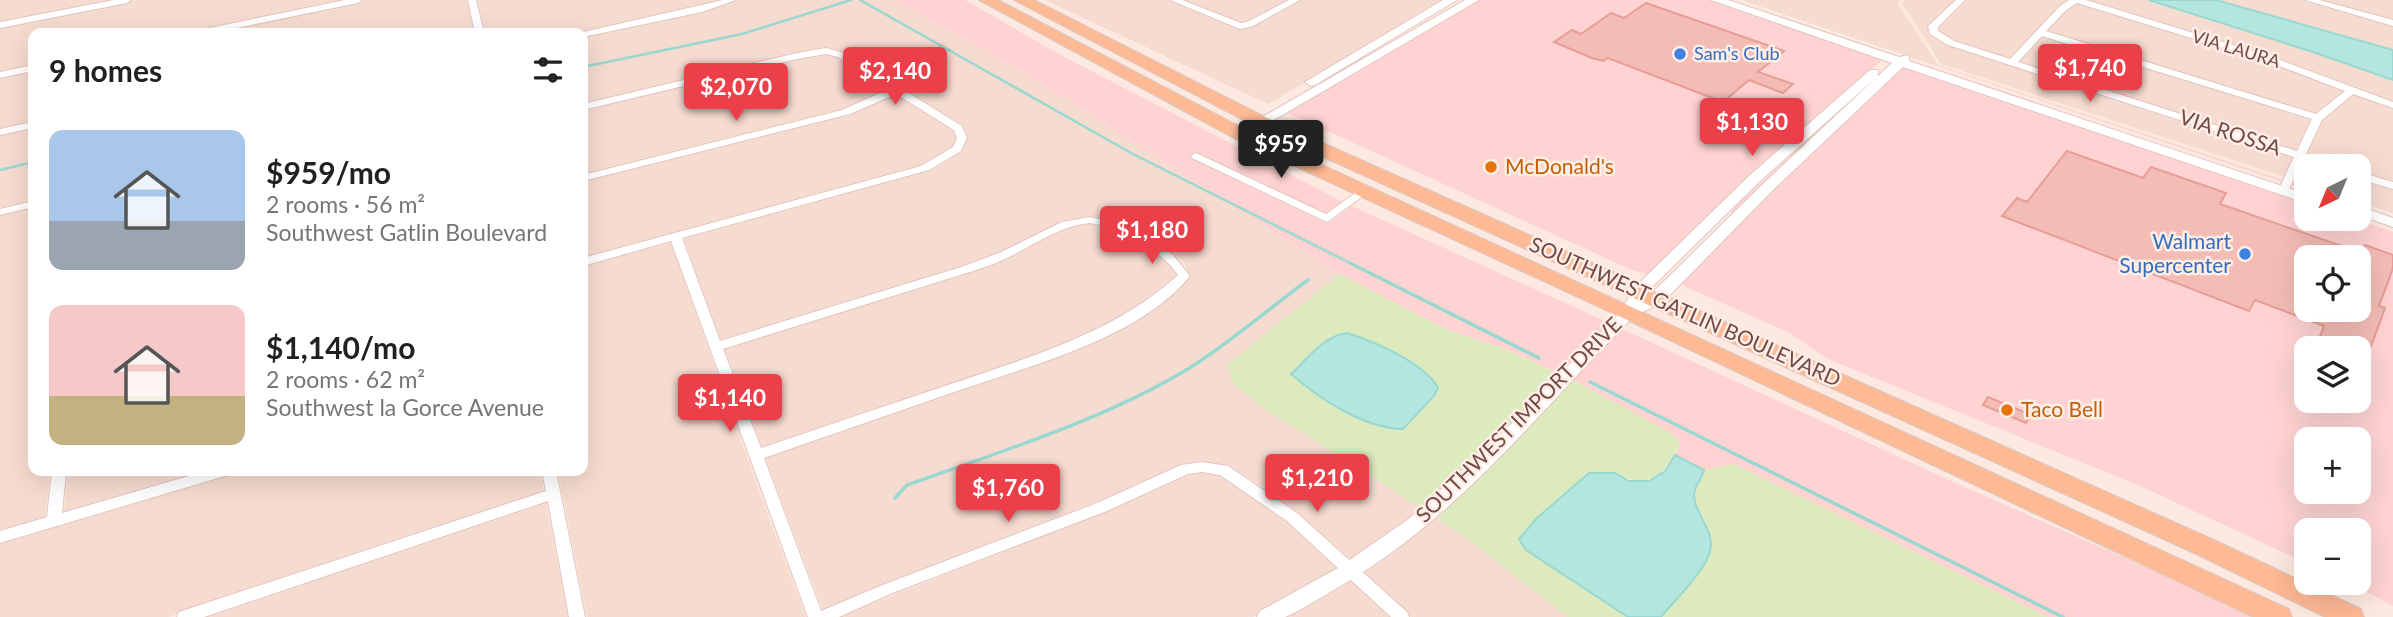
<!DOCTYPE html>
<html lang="en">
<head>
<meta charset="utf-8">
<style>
  body { margin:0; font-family:Lato,sans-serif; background:#f6f6f6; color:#202124; height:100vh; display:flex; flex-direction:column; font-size:26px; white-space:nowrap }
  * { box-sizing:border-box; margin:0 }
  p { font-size:23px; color:#757577 }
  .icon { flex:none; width:38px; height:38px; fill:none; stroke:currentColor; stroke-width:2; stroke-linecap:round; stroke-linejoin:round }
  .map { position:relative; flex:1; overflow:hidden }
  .details { position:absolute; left:28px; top:28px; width:560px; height:448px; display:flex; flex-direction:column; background:#fff; border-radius:14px; box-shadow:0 7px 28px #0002 }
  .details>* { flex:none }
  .needle { width:46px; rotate:223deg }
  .tools { position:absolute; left:2294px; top:154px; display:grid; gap:14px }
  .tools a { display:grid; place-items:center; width:77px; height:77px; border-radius:14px; background:#fff; box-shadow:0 7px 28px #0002; font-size:35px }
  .price { position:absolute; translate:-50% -60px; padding:0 16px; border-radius:7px; background:#eb3f4a; color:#fff; font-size:23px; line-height:46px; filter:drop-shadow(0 2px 4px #0008) }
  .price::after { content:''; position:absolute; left:50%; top:42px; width:21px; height:16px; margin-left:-10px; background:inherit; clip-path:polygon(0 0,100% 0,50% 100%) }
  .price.on { background:#222; color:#fff }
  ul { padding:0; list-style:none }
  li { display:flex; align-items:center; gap:21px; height:175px; padding:0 21px }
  li span { display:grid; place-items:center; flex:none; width:196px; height:140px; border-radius:14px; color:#555 }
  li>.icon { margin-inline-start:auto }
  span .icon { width:84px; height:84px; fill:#fffc; stroke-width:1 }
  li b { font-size:30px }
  h2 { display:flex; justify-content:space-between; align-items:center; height:84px; padding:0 21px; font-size:30px }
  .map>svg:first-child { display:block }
</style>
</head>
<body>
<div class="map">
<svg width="2393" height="617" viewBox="0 0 2393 617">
  <rect width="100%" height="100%" fill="#fde9df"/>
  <path fill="#f6dbd0" d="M0,0H119L0,24Z
    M136,0H349L191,33H33V66L0,73V27Z
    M366,0H467L474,33H209Z
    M478,0H727L577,33H485Z
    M737,0H894L1020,70L1340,274L1227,365L1369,473L1423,509L1352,560L1298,513L1257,483L1228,466L1198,461L823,610L765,457L1050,359L1149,310L1175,293L1189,274L1184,262L1166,249L1111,220L1087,216L1065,221L989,258L950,271L721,341L684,239L927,170L943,164L961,151L967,138L962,126L847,54L830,49L796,54L583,105V36L702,11Z
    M1045,0H1167L1237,29L1253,26L1302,0H1445L1268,104Z
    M1181,0H1290L1240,24Z
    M1741,0H1900L1897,3L1938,65L2306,187V190Z
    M1905,0H2149L2313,52L2393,80V213L2359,202V166H2306V184L1941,64L1902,3Z
    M2216,0H2393V50L2326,30Z
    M824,54L837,57L889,91L844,110L583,175V110L798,58Z
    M33,70V122L0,130V77Z
    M895,94L953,130L956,139L952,149L922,165L889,176L583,259V181L847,114Z
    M33,127V201L0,209V134Z
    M33,206V471H50L45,519L0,532V214Z
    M1087,223L1113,231L1157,255L1174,267L1177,275L1165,288L1141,304L1106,324L1046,352L762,448L724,348L954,278L994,264L1071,226Z
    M671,243L766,510L806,617H587L558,471H583V265Z
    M68,471H207L64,513Z
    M238,471H540L544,492L168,617H0V542Z
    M1202,472L1219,475L1247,492L1287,521L1340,568L1253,617H837L1105,512L1188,474Z
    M546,502L568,617H202L259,599Z
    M1434,516L1469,540L1568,617H1411L1362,570Z
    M1350,578L1390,617H1282Z"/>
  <path fill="#fed3d2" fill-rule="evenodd" d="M894,0H965L1055,52L1343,202L1326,214L1196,152L1189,157L1323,222L1331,221L1352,206L1609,323L1560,374L1505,349L1443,328L1340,274L1020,70Z
    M1479,0H1710L1883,59L1749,177L1649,274L1634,271L1286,112Z
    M1892,62L1735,213L1730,211L1712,228Z
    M1903,66L2306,202V219H2356L2393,232V606L2349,583H2359V530H2306V563L2138,485L1828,359L1788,332L1684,286L1682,280L1775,187ZM2306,257H2359V310H2306ZM2306,348H2359V401H2306ZM2306,439H2359V492H2306Z
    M1620,328L1951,481L2259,617H2048L1735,465L1704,470L1691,467L1675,455L1681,443L1571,379Z"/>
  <path fill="#dceabe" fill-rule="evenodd" d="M1340,274L1443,328L1505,349L1560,374L1423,509L1263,408L1234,384L1227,365ZM1338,334L1403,358L1433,380L1291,374L1328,340Z
    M1571,379L1669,432L1681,443C1649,501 1642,474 1589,473L1537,518L1519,539L1581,587L1628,617H1568L1469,540L1434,516Z
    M1734,464L2048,617H1661L1709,555C1712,540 1707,518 1696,508C1694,493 1699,484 1704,470Z"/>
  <path fill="#b3e6df" stroke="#99d8d0" stroke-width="2" d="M2149,0H2216L2393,50V80L2313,52Z
    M1347,333C1373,341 1425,363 1438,388L1434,396L1403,429C1363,428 1320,399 1291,374C1306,360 1325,335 1347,333Z
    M1675,455L1704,470C1702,477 1697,484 1695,490C1690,512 1716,528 1710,551C1706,570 1674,601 1661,617H1628L1526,550L1519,539L1537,518L1589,473H1615L1629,481H1649L1665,471Z"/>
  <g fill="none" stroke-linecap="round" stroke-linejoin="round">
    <path stroke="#99d8d0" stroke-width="2.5" d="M860,0L1133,154L1354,265
      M583,67L742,34L851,0
      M0,170L33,162"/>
    <path stroke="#99d8d0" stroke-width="3.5" d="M1350,263L1539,358
      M1590,382L2063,617
      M895,498L907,485C1002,451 1101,421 1188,369C1230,343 1268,309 1308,280"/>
  </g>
  <path fill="#f3bdb6" stroke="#e69e96" stroke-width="2" fill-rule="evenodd" d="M1646,3L1784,51L1758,72L1793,84L1783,93L1749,80L1723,102L1608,58L1603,61L1592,58L1554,42L1572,30L1581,34L1611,13L1624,18Z
    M2067,151L2143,178L2151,167L2226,193L2220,204L2362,253L2365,245L2393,255V268L2379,306L2385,308L2367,357L2359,354V348H2343L2319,339L2324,326L2255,300L2249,311L2002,216L2017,198L2027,202ZM2306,257H2359V310H2306Z
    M1988,397L2031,415L2026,423L1983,405Z"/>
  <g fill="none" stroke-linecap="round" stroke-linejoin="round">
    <defs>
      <path id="minor" d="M114,0H131L127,3L0,28V22Z
        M345,0H362L358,3L212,33H195L200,30Z
        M468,0H476L484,33H475Z
        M723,0H736L702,12L583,37V33H579Z
        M1170,0H1182L1241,23L1247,22L1289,0H1300L1253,26L1240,29Z
        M1956,0H1965L1938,27V31L1954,41L2010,59L2060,6L2069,0H2086L2272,57L2393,102V108L2353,94L2322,120L2306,154L2335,164L2336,166H2321L2303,160L2288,191L2283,194L2278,191L2294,157L1948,45L1930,34L1928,26ZM2077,3L2266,61L2345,91L2316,114L2046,31L2066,10ZM2042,36L2312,119L2297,151L2018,62Z
        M2305,0H2319L2393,20V26Z
        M826,48L844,53L962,126L967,138L961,151L929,170L682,238L720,341L961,267L999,253L1062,222L1090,217L1117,223L1146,237L1173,255L1190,276C1140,338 1030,366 957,391C893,413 828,436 764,458L821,611L880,586L1097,503L1181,465L1202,462L1228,466L1297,513L1407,612L1409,617H1391L1287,521L1220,475L1202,472L1188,474L1107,511L890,594L839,617H808L671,241L583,266V258L921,166L953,147L957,138L954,130L896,94L850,114L583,181V175L842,110L889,89L838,57L826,54L797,59L583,110V104L797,53ZM1090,223C1121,228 1160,249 1178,275C1113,334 1029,357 948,385C885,406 823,427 761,448L723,349L970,272C982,268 995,264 1007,258C1034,245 1059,226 1090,223Z
        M33,65V71L0,78V72Z
        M33,122V128L0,135V129Z
        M1196,153L1326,214L1361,189L1365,188L1370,191L1327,222L1192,158L1191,156Z
        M2359,172L2393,182V189L2359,179Z
        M33,201V207L0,215V209Z
        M52,471H66L62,513L206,471H230L228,475L0,543V531L47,517Z
        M542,471H556L585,617H569L548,501L204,617H177L179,612L546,491Z"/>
      <path id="tertiary" d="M1443,0H1457L1315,85L1311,86L1305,82Z
        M1465,0H1479L1245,137L1240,138L1233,134Z
        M1711,0H1728L1899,57L1909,55V61L2306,194V203L1903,67L1775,188L1662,303L1634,316C1564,386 1500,465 1423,528C1384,561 1339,588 1294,613L1285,617H1257L1260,611L1338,568L1410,518L1489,446L1627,306L1625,304L1634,288L1749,176L1870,70H1878V76L1759,182L1646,293L1643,299L1650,295L1765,182L1892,63Z
        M2359,206L2393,218V227L2359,215Z"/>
      <path id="primary" d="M979,0H998L1246,130L2289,609L2292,617H2253L1621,317L1234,138Z
        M1014,0H1034L1267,118L2212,539L2361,609L2364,617H2325L2194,553L1255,126Z"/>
    </defs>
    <use href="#minor" stroke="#e3c5be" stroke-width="2"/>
    <use href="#tertiary" stroke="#e3c5be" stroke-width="2"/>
    <use href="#primary" stroke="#d8cccb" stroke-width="2"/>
    <use href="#minor" fill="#fff" fill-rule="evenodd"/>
    <use href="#tertiary" fill="#fff" fill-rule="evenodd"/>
    <use href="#primary" fill="#feb995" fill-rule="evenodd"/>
  </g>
  <g fill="#3f7fe0" stroke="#ffeee6" stroke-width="2.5">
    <circle cx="1680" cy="54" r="7"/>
    <circle cx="2245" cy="254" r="7"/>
  </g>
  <g fill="#e8710a" stroke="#ffeee6" stroke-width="2.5">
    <circle cx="1491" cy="167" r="7"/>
    <circle cx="2007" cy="410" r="7"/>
  </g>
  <g text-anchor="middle" stroke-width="5" stroke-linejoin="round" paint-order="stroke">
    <g font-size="18" fill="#734a46" stroke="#ffeee6">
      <text transform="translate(2236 49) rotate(17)" y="6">VIA LAURA</text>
    </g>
    <g font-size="18" fill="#366cbe" stroke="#ffeee6" text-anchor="start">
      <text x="1694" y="60">Sam's Club</text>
    </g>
    <g font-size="21" fill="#734a46" stroke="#ffeee6">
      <text transform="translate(2230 133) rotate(18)" y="7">VIA ROSSA</text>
      <text transform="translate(1685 312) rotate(24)" y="7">SOUTHWEST GATLIN BOULEVARD</text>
      <text transform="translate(1519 420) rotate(-45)" y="7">SOUTHWEST IMPORT DRIVE</text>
    </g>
    <g font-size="21" fill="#c56008" stroke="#ffeee6" text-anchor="start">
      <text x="1505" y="174">McDonald's</text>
      <text x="2021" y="417">Taco Bell</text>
    </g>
    <g font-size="21" fill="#366cbe" stroke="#ffeee6" text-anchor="end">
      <text x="2231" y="249">Walmart<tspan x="2231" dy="24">Supercenter</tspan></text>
    </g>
  </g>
</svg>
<div class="tools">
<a><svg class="needle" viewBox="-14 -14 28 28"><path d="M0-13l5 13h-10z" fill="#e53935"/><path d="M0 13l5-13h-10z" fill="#757577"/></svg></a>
<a><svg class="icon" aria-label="locate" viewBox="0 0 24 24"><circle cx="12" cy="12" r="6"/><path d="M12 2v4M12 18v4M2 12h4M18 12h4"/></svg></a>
<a><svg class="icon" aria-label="layers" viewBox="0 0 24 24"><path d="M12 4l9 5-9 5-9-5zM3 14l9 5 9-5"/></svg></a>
<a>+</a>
<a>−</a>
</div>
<b class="price" style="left:2090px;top:104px">$1,740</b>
<b class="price" style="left:895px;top:107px">$2,140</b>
<b class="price" style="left:736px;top:123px">$2,070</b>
<b class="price" style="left:1752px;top:158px">$1,130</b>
<b class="price on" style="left:1281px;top:180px">$959</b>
<b class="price" style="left:1152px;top:266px">$1,180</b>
<b class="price" style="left:730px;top:434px">$1,140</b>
<b class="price" style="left:1317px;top:514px">$1,210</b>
<b class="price" style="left:1008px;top:524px">$1,760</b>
<section class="details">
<h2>9 homes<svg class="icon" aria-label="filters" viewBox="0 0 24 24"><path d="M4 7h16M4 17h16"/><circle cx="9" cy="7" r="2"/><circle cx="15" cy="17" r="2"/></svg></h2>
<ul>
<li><span style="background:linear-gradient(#a9c7e8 65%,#9aa5b1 0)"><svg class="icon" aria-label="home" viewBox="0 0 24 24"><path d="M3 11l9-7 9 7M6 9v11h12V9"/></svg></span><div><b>$959/mo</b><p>2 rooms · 56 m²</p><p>Southwest Gatlin Boulevard</p></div></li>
<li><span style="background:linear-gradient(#f6c9c9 65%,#c2b280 0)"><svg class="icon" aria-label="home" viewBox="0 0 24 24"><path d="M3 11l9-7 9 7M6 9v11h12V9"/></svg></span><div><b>$1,140/mo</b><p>2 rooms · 62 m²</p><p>Southwest la Gorce Avenue</p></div></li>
</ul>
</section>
</div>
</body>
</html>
